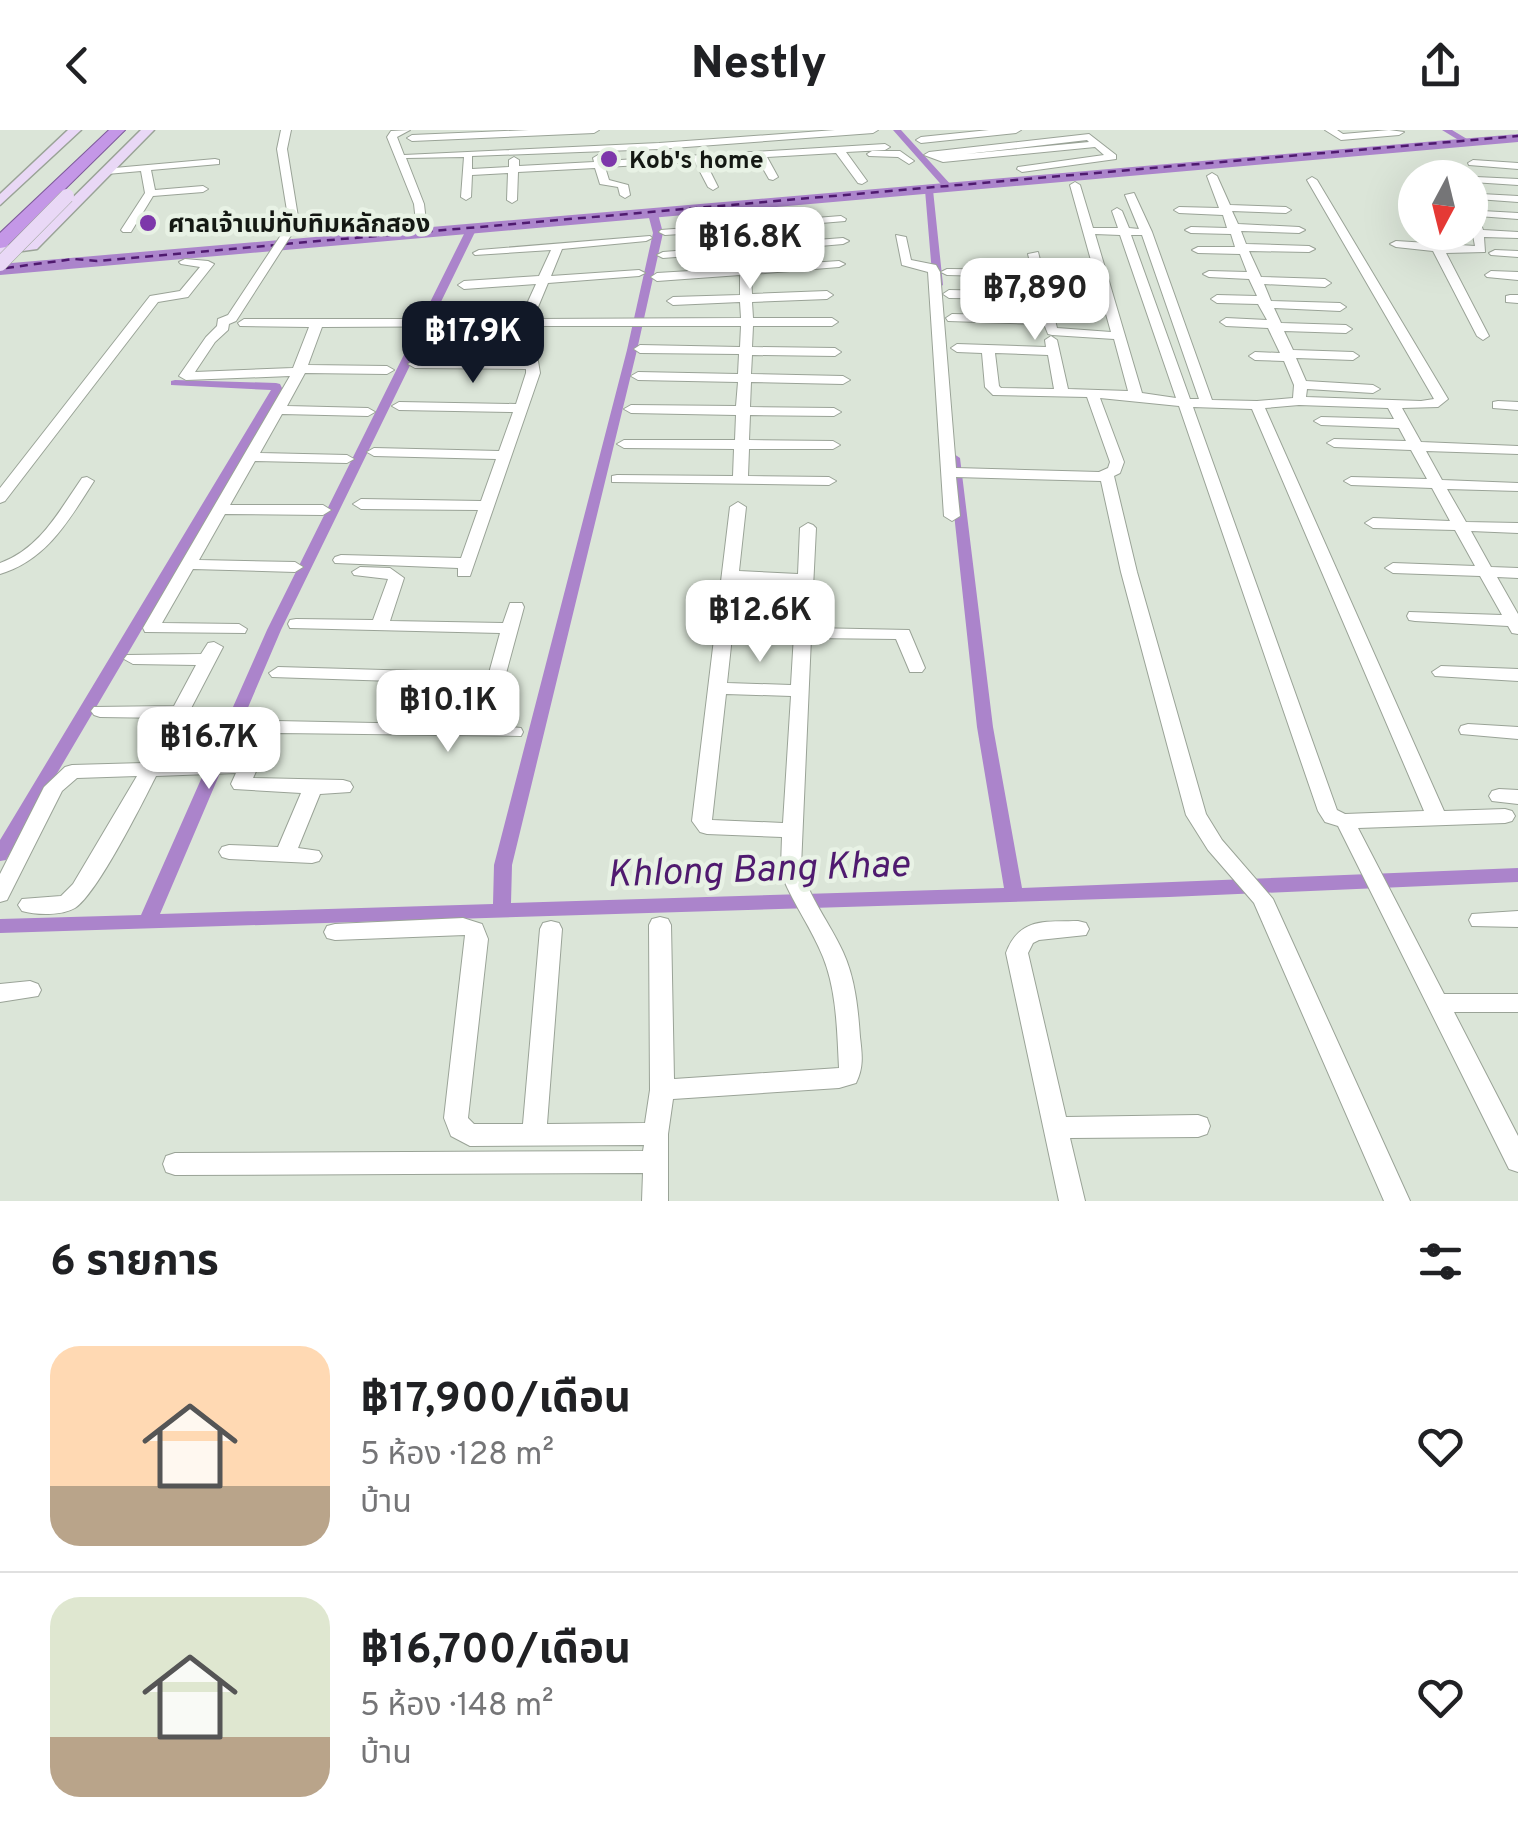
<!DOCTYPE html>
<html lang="th">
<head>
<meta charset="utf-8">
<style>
  body { margin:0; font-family:Overpass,"Noto Sans Thai",sans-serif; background:#f6f6f6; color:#202124; height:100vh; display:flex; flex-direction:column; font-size:38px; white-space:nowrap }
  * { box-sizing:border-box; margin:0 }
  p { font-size:32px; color:#757577 }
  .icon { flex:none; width:55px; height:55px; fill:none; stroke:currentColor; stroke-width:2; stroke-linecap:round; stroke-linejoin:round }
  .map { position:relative; height:1071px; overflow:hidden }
  .sheet { display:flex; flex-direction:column; background:#fff; flex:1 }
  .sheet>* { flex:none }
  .needle { width:65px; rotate:187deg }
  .buttons { position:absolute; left:1398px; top:30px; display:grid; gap:20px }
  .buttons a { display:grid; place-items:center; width:90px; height:90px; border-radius:50%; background:#fff; box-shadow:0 10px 40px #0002; font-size:50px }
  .price { position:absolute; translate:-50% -85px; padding:0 22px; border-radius:20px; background:#fff; color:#222; font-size:32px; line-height:65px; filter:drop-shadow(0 2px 5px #0008) }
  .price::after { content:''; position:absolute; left:50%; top:60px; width:30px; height:22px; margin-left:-15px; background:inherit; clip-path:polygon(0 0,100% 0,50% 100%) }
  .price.current { background:#111827; color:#fff }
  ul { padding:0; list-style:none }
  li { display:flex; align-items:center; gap:30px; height:250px; padding:0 50px }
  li+li { border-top:2px solid #e0e0e0 }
  li span { display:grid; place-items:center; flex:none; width:280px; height:200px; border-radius:30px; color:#555 }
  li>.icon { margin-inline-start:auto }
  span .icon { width:120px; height:120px; fill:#fffc; stroke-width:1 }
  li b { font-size:42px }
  h2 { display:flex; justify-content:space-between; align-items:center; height:120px; padding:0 50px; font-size:42px }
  header { display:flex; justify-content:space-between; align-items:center; height:130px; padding:0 50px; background:#fff; font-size:45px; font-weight:800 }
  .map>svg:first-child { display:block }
</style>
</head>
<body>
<header><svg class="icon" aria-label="back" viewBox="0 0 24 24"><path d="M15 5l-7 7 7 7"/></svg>Nestly<svg class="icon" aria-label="share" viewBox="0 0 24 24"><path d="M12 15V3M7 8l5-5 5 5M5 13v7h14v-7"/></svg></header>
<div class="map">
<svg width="1518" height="1071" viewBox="0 0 1518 1071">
  <rect width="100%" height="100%" fill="#dbe5d8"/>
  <path fill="#ab84cb" d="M1518,4V12L0,145V134Z"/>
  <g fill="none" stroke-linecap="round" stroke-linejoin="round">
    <path fill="#ab84cb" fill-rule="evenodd" d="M893,0H901L952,56V60H946Z
      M1442,0H1452L1472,12L1465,14Z
      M929,57L933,60L943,155L938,158L933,155L925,60Z
      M653,81L658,84L663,103L637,220L512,735L511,773L1004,758L977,597L948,328L954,324L960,328L993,597L1022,758L1518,738V752L1169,767L0,803V789L141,785L267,500L466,100L471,97L476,100L281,500L160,784L493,774L494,735L627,220L653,103L648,84Z
      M175,250L276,253L280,254L283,260L6,730L0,731V710L271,260L171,255V251Z"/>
    <path stroke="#4f1a6f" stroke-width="2.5" stroke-dasharray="8 6" stroke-linecap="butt" d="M285,114L1518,6
      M6,138L74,129L97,131L277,115"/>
    <defs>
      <path id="minor" d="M281,0H291L287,19L299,93L236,191L229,194L228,200L215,212L195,242L293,238L309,197L240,196L238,193L244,189H520L536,154L464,159L458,155L464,151L539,146L551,120L475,125L473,123L479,120L650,106L652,108L646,111L562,119L551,146L639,140L645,143L639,146L548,153L533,189L741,188L740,172L673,175L667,171L673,167L740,165V145L657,151L651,147L657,143L740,138L739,122L663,128L657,125L663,122L739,116V100L665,105L659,102L661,100L841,86L846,89L845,91L750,99V115L843,108L849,111L843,114L750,122L751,137L839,131L845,134L839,137L751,144L752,164L827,161L833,165L827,169L752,172L753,188H832L838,192L832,196H753L752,217L835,218L841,222L835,226L752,225L751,244L843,246L850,250L843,254L751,252L750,277L834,278L841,282L834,286L750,285L749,310L833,311L840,315L833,319H749L748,346L829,347L836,351L829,355L612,352V346L617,345L733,346L734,319L624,318L617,314L624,310H735L736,285L631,283L624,279L631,275L736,276L738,252L638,250L631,246L638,242L738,244L739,224L640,223L634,219L640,215L740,217L741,196H532L540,243L470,446H458V438L335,433L333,430L335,427L341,425L461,428L478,380L361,379L353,374L361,369L481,371L496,329L374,326L367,322L374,318L499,321L513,282L399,280L392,276L399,272L516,274L526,243V239L415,238L408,234L415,230L525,231L519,196L322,197L308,235L387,236L394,240L387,244L305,243L287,276L368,278L375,282L368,286L282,284L260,323L347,325L354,329L347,333L255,331L230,375H323L331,380L323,385L225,384L199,430L295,432L303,437L295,442L193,439L162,493L239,494L247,499L245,503L145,502L143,498L290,246L186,250L179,246L206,207L217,196L218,189L228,185L289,93L277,19Z
        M410,0L397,7L404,25L659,13L835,0H878L873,3L659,19L472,26V39L509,37V30L514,27L519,30V36L594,32L593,28L598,25L604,31L885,14L890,17L885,20L846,22L867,51L862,54L858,53L836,23L767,27L778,47L773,50L769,49L757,28L705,31L718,57L713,60L708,57L695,32L605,37L609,50L628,55L630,65L625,68L620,65L618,57L600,54L595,38L518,42L517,70L512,73L507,70L508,43L472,45L471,67L466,70L461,67L464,27L406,28L424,74L426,92L421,95L416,92L414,74L387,7L391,1Z
        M529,0H599L594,3L412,11L407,8L412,5Z
        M989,0H1021L1016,3L921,13L916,10L921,7Z
        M1325,0H1337L1343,4L1389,0L1404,2L1399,5L1341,10Z
        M1089,4L1116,25V29L1022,42L1017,39L1018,37L1104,25L1095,17L943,32L924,25L929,22ZM1087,10L1089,12L966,24Z
        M872,21H900L914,31L909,34L898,27L869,26L867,24Z
        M215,29L219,30V34L151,40L155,60L203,56L208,59L203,62L153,66L131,102H123L121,100L145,63L141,41L107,44L103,43V39Z
        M1473,30L1518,33V39L1469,35L1468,33Z
        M1212,43L1217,46L1230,75L1286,77L1291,80L1286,83L1232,81L1238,94L1299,97L1305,100L1299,103L1241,101L1246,114L1309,116L1315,119L1309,122L1249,121L1261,147L1325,149L1331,153L1325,157L1264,154L1271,171L1340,173L1346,177L1340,181L1274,178L1281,193L1346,195L1352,199L1346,203L1284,201L1293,220L1353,222L1359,226L1353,230L1296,228L1306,251L1373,255L1380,259L1373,263L1307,259L1306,267L1421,271L1434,269L1307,50L1312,47L1317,50L1448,269L1438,277L1402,278L1421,312L1518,316V324L1426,321L1442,350L1518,353V361L1447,359L1466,392L1518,393V403L1471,401L1491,437L1518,438V448L1497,447L1518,484V504L1512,503L1508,496L1415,491L1409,490L1407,486L1409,482L1502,485L1480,446L1393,443L1385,438L1393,433L1475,436L1455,400L1373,398L1365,393L1373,388L1450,391L1432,358L1351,355L1344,351L1351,347L1427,349L1411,320L1334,317L1327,313L1334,309L1406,311L1399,298L1321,295L1314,291L1321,287L1394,289L1388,278L1299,275L1265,278L1444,681L1505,679L1512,681L1515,686L1512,691L1505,693L1358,698L1444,864H1518V882H1454L1518,1006V1042L1509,1039L1338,696L1325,692L1318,681L1179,276L1100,268L1124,332L1120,343L1114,346L1137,442L1206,684L1222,710L1273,769L1410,1071H1384L1254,773L1208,720L1186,685L1121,442L1101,351L956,347L960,386L952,391L944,386L928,142L902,135L896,105L906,107L911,130L936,135L940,142L956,338L1099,342L1108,338L1110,332L1087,267L993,265L985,257L982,223L957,222L951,218L957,214L1046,217L1045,210L1051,206L1057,210L1068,259L1128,261L1114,209L1052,205L1048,204L1044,194L948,191L946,188L952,184L1042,186L1039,169L949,168L943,164L949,160L1037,162L1034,147L947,145L941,142L947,139L1032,140L1028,124L1038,122L1057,198L1111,202L1070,55L1075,52L1080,55L1093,98H1118L1112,81L1117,78L1122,81L1129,98L1139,99L1125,65L1134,63L1152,102L1212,270L1257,271L1293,268L1294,255L1284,231L1255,230L1249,226L1255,222L1280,223L1268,198L1226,196L1220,192L1226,188L1267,190L1258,174L1217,173L1211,169L1217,165L1257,166L1249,149L1209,147L1203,144L1209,141L1247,142L1240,124L1198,123L1192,120L1198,117H1235L1231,104L1191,103L1185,100L1191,97L1227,98L1223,85L1179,83L1174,80L1179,77L1219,78L1207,46ZM1095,104L1120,105L1176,268L1142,263ZM1131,105H1142L1199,269H1190ZM995,223L1048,225L1054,259L1001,258L999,256ZM1193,277L1252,279L1424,681L1345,684L1337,680Z
        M1476,47L1518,49V55L1472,52L1471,50Z
        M1481,64L1518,66V72L1477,69V65Z
        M1482,81L1518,83V89L1478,86V82Z
        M1470,89L1481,94L1483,100L1518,102V108L1484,107L1485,122L1446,123L1489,206L1483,210L1477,206L1433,121L1396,117L1390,114L1396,111L1475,116Z
        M1495,120L1518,121V127L1491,125L1489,123Z
        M185,129L208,131L214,134L188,167L158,172L5,371L0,373V358L150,166L180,161L200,137L181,134L179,132Z
        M1491,141L1518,142V150L1487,147L1485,145Z
        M1510,165H1518V173L1506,172V166Z
        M1498,271L1518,272V280L1493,278V272Z
        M87,347L94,351C69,390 47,430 0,444V433C40,419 59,381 82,348Z
        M738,372L746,377L739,441L798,444L800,398L808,393L813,395L816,398L811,498L909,500L925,538L922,542H910L896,509L811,508L801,737C809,768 830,793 843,822C855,848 858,878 860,907C862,924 864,937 856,953L839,958L673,969L668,1004V1071H642L643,1043L175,1045L166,1042L163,1034L166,1026L175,1023L643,1021L644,1015L470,1016L451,1006L444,988L465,805L335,810L327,808L324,802L327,796L335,794L463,788L482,794L488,809L468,988L474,994H523L540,799L543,793L551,791L559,793L562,799L547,994L645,993L650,960L649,795L652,789L660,787L668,789L671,795L674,949L839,938C837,901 837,862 823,827C812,799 794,775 783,748L781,737L782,707L707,704L700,702L692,691L730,377ZM738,451L797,454L791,555L727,553ZM726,564L791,566L783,693L712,690Z
        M360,437L390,438L404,448L390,491L503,493L510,473H522L524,477L492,595L521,598L523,602L521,606L280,603L270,611L253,648L343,650L350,652L353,657L350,662L320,664L298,718L319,721L322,726L319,731L312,733L229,729L222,727L219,722L222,717L229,715L278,717L301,663L234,659L231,654L236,643L156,646C143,672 97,764 75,778C61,786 36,785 22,781L18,775L22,769L61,766L73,754L137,646L77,648L62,661L7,770L0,772V744L44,657L65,637L72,635L144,633L168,588L100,587L94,585L91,581L94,577L174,576L196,535L133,534L124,529L127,525L201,524L208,513L214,512L223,517L163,632L242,630L255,603L276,591L474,595L485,554L272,547L269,543L278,537L489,543L500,503L290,498L288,494L290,490L296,489L373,490L388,449L354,445L352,442Z
        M1441,536L1518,539V551L1435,546L1432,542Z
        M1468,594L1518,597V609L1461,604L1459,600L1461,596Z
        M1499,659L1518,660V674L1492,671L1489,666L1492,661Z
        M1518,781V797L1472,796L1469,790L1472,784Z
        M1078,791L1086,793L1089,799L1086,805L1039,810L1033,813L1028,823L1066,987L1198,985L1207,988L1210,996L1207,1004L1198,1007L1070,1008L1085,1071H1059L1006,823C1019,787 1046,792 1078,791Z
        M30,851L38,854L41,860L38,866L0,872V854Z"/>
      <path id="secondary" d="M68,0H81L0,75V64Z
        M141,0H154L37,119L0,124V116L28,112Z"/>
      <path id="trunk" d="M109,0H125L6,117L0,118V103Z"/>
    </defs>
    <use href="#minor" stroke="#9aa397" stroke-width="2"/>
    <use href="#secondary" stroke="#9aa397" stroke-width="3"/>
    <use href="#trunk" stroke="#7d5a99" stroke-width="2"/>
    <use href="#minor" fill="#fff" fill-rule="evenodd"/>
    <use href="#secondary" fill="#e9d8f6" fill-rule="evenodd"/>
    <use href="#trunk" fill="#c497e7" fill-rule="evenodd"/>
    <defs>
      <path id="secondary-bridge" d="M0,134L67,66"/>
    </defs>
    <use href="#secondary-bridge" stroke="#9aa397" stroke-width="15" stroke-linecap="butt"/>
    <use href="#secondary-bridge" stroke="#e9d8f6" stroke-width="14"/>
  </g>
  <g fill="#7d37aa" stroke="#e8f2e5" stroke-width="4">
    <circle cx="609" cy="29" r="10"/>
    <circle cx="148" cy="93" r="10"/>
  </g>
  <g text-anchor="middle" stroke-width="9" stroke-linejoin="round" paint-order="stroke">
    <g font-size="25" font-weight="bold" fill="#141813" stroke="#e8f2e5" text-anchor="start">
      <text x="629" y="38">Kob's home</text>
      <text x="168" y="102">ศาลเจ้าแม่ทับทิมหลักสอง</text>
    </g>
    <g font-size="38" font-style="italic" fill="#4f1a6f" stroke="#e8f2e5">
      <text transform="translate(758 738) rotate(-2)" y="13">Khlong Bang Khae</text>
    </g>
  </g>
</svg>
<div class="buttons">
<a><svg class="needle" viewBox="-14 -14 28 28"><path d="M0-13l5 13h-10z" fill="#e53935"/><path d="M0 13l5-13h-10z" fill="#757577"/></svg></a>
</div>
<b class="price" style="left:750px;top:162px">฿16.8K</b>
<b class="price" style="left:1035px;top:213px">฿7,890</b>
<b class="price current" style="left:473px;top:256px">฿17.9K</b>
<b class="price" style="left:760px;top:535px">฿12.6K</b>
<b class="price" style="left:448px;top:625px">฿10.1K</b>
<b class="price" style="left:209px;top:662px">฿16.7K</b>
</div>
<section class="sheet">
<h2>6 รายการ<svg class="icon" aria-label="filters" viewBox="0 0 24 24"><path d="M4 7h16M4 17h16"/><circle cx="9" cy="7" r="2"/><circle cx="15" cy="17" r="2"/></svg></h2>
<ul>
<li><span style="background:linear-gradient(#ffd9b3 70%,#b9a48a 0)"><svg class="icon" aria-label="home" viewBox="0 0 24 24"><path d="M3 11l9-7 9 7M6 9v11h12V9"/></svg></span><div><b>฿17,900/เดือน</b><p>5 ห้อง · 128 m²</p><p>บ้าน</p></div><svg class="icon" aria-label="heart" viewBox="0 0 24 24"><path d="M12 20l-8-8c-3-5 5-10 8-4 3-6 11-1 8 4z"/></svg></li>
<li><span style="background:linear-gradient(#dfe7d0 70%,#b9a48a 0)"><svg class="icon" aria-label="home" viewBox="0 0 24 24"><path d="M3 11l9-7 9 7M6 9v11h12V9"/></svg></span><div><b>฿16,700/เดือน</b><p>5 ห้อง · 148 m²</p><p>บ้าน</p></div><svg class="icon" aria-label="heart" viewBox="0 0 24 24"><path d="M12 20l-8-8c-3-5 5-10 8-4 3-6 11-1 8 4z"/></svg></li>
</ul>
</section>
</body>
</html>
